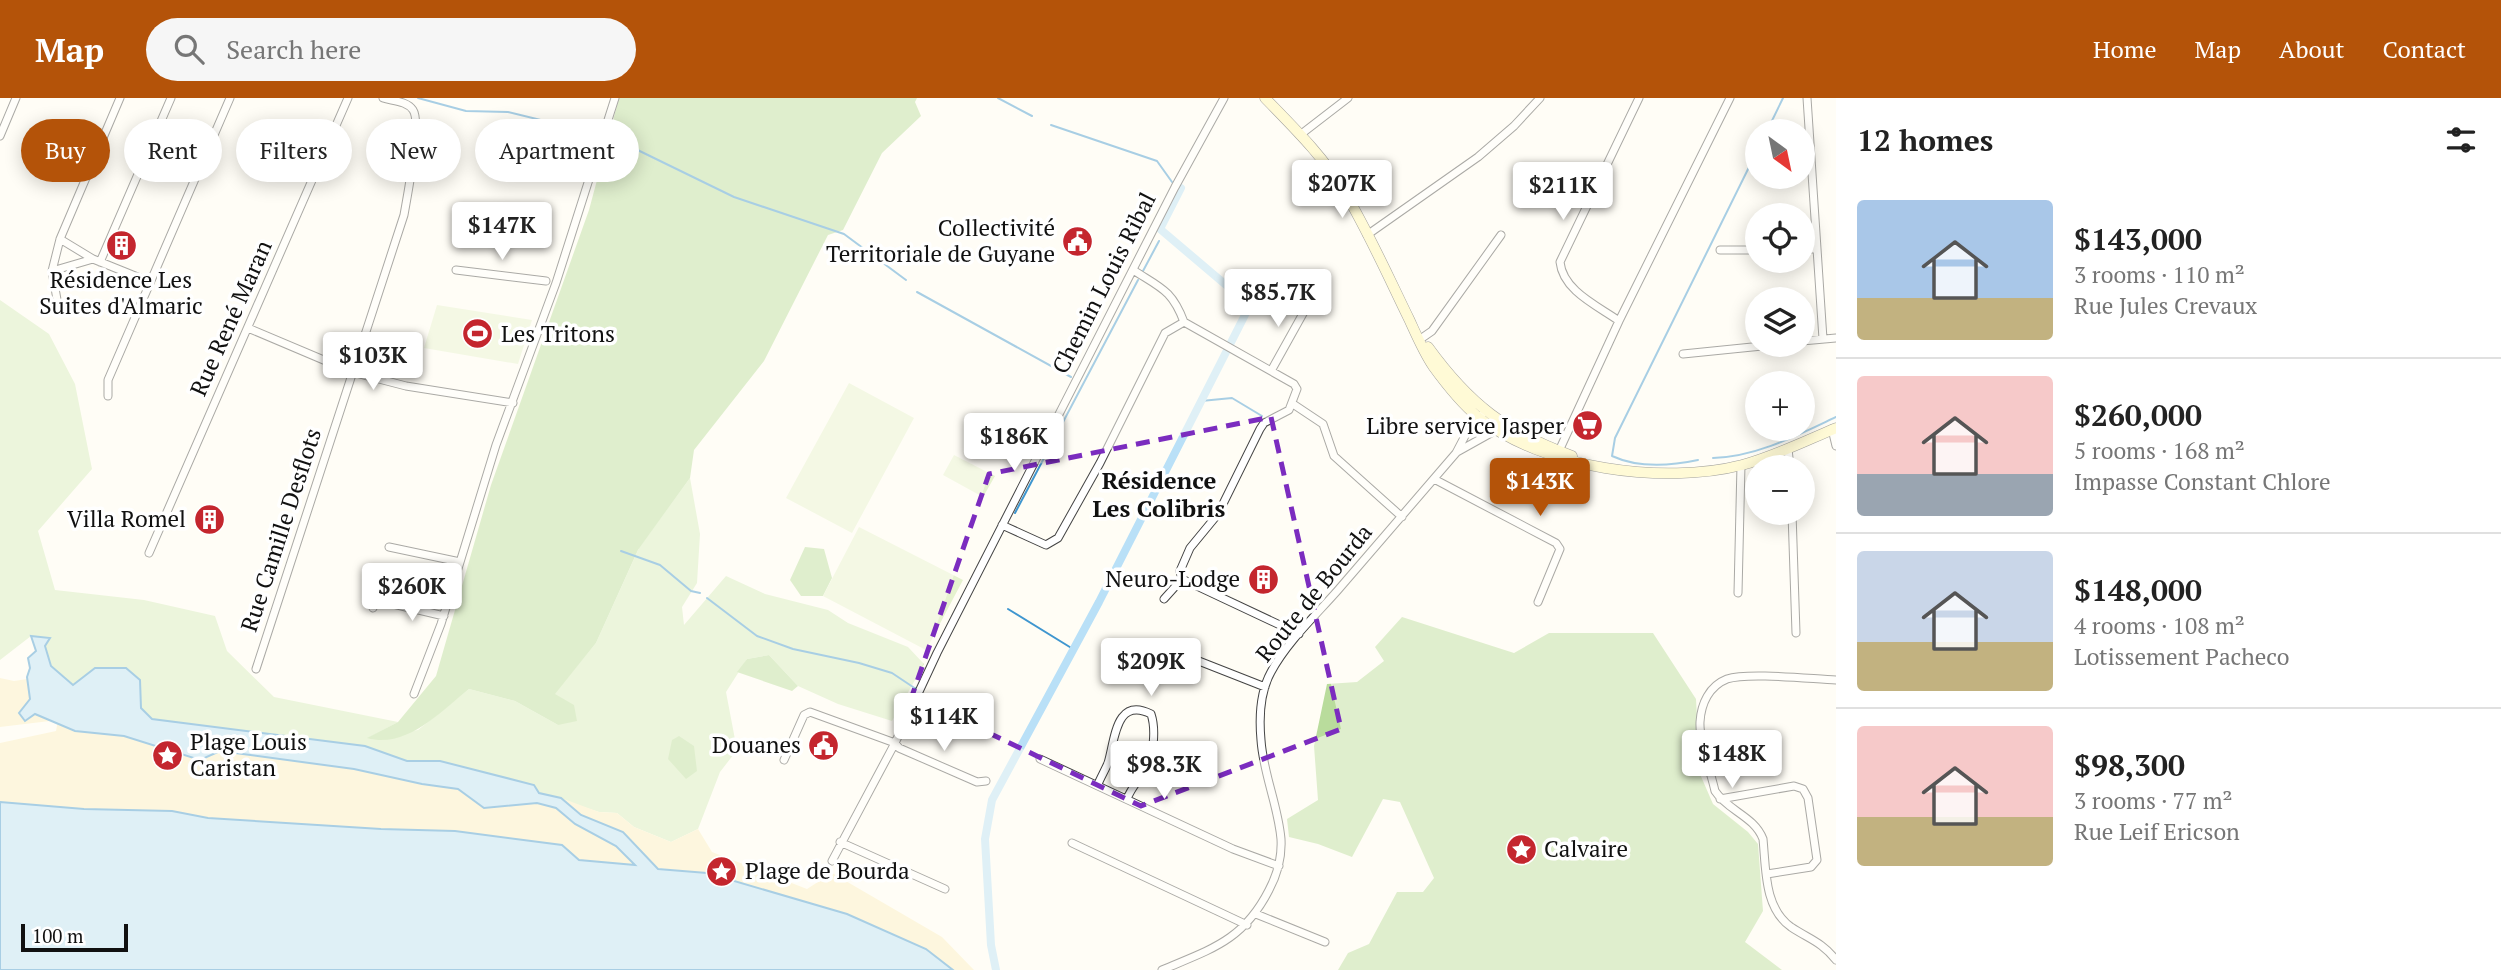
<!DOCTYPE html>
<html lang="en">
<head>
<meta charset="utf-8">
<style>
  body { margin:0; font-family:"PT Serif",serif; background:#f6f6f6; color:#222; height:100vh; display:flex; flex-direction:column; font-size:26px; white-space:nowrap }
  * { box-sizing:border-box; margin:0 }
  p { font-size:23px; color:#767676 }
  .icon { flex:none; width:38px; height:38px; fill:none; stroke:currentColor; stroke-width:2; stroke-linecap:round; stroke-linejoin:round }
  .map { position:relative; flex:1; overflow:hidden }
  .panel { display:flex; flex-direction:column; background:#fff; width:665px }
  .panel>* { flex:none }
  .top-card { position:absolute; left:21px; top:21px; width:665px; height:63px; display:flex; gap:14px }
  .needle { width:46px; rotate:147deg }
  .tools { position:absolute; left:1745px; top:21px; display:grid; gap:14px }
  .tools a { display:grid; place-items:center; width:70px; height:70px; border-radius:50%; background:#fff; box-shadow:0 4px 18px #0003; font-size:35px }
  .scale { position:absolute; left:21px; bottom:18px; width:107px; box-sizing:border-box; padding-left:7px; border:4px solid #111; border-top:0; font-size:19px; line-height:24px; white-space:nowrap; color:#111; -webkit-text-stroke:5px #fff; paint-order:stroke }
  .price { position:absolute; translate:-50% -60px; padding:0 16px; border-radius:7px; background:#fff; color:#222; font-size:23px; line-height:46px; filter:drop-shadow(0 2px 4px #0008) }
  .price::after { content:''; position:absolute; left:50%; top:42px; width:21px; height:16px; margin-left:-10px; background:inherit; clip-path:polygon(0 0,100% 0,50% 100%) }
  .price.active { background:#b45309; color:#fff }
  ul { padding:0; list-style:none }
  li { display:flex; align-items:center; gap:21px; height:175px; padding:0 21px }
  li+li { border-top:2px solid #e0e0e0 }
  li span { display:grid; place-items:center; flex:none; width:196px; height:140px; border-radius:7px; color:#555 }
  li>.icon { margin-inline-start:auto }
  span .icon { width:84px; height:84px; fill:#fffc; stroke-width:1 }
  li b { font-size:30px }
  h2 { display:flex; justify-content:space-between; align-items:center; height:84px; padding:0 21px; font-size:30px }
  .pill { padding:0 24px; border-radius:32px; background:#fff; box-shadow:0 4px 18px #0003; font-size:24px; line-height:63px }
  .pill.active { background:#b45309; color:#fff }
  header { display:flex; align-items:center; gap:42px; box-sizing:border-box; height:98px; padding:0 35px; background:#b45309; color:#fff }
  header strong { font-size:33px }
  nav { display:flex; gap:38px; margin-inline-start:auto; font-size:24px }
  .search { width:490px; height:63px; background:#f6f6f6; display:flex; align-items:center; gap:18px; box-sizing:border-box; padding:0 24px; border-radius:38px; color:#767676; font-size:26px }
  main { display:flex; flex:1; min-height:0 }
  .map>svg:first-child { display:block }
</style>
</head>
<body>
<header>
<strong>Map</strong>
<div class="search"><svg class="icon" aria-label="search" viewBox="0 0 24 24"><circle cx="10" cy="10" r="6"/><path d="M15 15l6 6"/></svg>Search here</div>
<nav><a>Home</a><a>Map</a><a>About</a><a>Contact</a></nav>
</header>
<main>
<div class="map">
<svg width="1836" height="872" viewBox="0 0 1836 872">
  <rect width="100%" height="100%" fill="#fffdf5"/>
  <path fill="#d5ebbd" d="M0,202L49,236L75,286L92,371L38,433L55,492L144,502L215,518L227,553L274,599L398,624L368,640L418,632L469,591L515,603L558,627L554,596L596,545L639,450L690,380L700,436L697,485L682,509L684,527L726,478L765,496L828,512L848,525L908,549L924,566L892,623L838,606L798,588L769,557L747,561L726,594L737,652L720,674L698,731L671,744L634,729L617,715L599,714L440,663H407L365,648L152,621L141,610L140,582L74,588L51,568L45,548L49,540L31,538L0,562Z"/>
  <path fill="#b9dc9c" d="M619,0H917L915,4L921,18L882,55L843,132L828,137L764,263L694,352L690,380L638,452L596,545L555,596L574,607L577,623L558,627L515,603L469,591C440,614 407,651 367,640L398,624L436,578L491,387L589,112Z
    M805,449L824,451L832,480L823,498H801L790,482Z
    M1402,519L1514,555L1549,535H1653L1696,601L1700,676L1713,706L1748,734L1758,746L1763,813L1745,844L1782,872H1338L1348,855L1369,846L1397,794H1423L1434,780L1400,704L1383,701L1352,759L1318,746L1289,739L1287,721L1318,702L1314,648L1327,586L1357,584L1384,563L1375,549Z
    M769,557L798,588L792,593L737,574L747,561Z
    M679,638L694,648L697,673L686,681L668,661L672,642Z"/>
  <path fill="#fbeec1" d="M0,580L14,583L34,580L126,625L561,700L599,714L617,715L634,729L671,744L698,731L712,754L807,791L832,775L942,839L974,872H953L926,851L847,816L707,775L579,762L562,747L455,733L381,731L208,720L172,713L84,711L0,704V645L56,633L58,622L0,629Z"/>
  <path fill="#e6f2cf" d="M437,207L532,222L518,266L424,250Z
    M849,285L914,320L852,435L786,400Z
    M954,357L995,378L983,399L943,377Z
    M859,429L963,482L926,552L823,498Z"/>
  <path fill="#b9e0f7" stroke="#3f96cf" stroke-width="2" d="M31,538L50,540L45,548L51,568L73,587L95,570H126L140,582L141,610L152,621L365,648L407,663H440L534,687L539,695L561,700L581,717L623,734L658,771L707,775L847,816L926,851L953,872H0V704L84,711L172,713L208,720L381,731L455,733L562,747L579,762L635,767L616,748L575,726L556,710L537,705L484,710L458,691L422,686L354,671L220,653L200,662L124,638L75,633L35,616L25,623L19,615L30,601L27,579L30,570L28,560L36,553Z"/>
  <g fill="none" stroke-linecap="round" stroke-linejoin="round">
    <path stroke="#3f96cf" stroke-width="2" d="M418,0L466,13L508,14L598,36
      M998,0L1032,18
      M1051,27L1157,63L1172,84
      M1767,33L1783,0
      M613,40L734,99L844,136L906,182
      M1143,173L1159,143
      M917,194L1071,279
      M1201,303L1232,300L1262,318
      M1713,360C1756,359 1798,337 1836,319
      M1698,362C1670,368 1638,370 1612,358L1615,340L1757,53
      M1015,415L1138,182
      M621,453L660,467L691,493L700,495
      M707,500L757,538L793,551L859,565L892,575L916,591
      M1008,511L1073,551"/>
    <path stroke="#b9e0f7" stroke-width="8" d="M996,872L991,847L985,741L992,702L1099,504L1248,211L1246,204L1160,131L1181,90"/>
    <defs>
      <path id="minor" d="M1807,0L1823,241
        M1300,37L1348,0
        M0,38L16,0
        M1367,137L1478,59L1514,28L1540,0
        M60,141L93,161L150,184
        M1802,151H1817
        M1720,152H1757
        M100,164L171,0
        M456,172L546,183
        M1133,172C1161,190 1172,192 1184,224L1294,286L1297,291L1289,312L1264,325L1260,331L1218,416L1190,450L1180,473L1182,481L1164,501
        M52,173L93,161
        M59,213L52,173L60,141L120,0
        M1619,223C1598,208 1563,193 1560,164L1639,0
        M248,230L352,274L406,288L513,305
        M1419,242L1432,233L1501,137
        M1802,243L1836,240
        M1683,256L1772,247
        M1271,273L1310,203
        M108,298V282L230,0
        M1293,306L1323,326L1334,358L1402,419
        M1832,331L1836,348
        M1788,351L1790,369
        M1457,354L1491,335L1495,328
        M1558,355L1619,223L1730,0
        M1434,381L1556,445L1560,451L1538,504
        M1792,415L1796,535
        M1002,427L1046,447L1058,440L1100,365L1165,235L1184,224
        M389,449L460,464
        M149,455L348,0
        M1182,481L1299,536
        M1738,495L1741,367
        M373,510L376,502L444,518
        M1158,547L1265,589
        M256,571L404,117C407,99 422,25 413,12C407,3 393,3 383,0
        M1836,582C1811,581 1748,574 1727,581C1709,588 1701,606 1700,624C1699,644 1711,674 1715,693C1728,713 1754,718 1763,741C1766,771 1764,810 1791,829C1809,841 1822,844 1836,862
        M414,596L441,526L496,347L556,185L615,0
        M1040,661L1233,751L1279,768
        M784,662L804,617L810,614L895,645L899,650L977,684L986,683
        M1098,686C1101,679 1105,672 1108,665C1115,643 1115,598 1151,616C1156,631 1154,658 1145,672C1139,682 1131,690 1127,701
        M1720,701L1794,688L1803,691L1808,700L1817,762L1811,769L1767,776
        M840,744L945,791
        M1072,745L1247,827
        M832,763L895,645L937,555L1175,89L1224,0
        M1256,816L1325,844
        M1162,872C1211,851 1243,843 1269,792C1277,777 1282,759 1281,741C1278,707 1263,675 1261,642C1259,620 1260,594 1271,574C1287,544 1316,517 1338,492C1378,446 1417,400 1456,355L1466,336L1482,317"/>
      <path id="secondary" d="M1265,0C1293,29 1323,58 1344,93C1368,133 1388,178 1409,221C1416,236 1423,253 1433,268C1446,286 1461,305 1478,319C1543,371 1664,387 1742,367C1775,358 1805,343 1836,330
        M1428,249C1470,307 1505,333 1572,358"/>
    </defs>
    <use href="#minor" stroke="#444" stroke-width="9"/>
    <use href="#secondary" stroke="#333" stroke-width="11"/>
    <use href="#minor" stroke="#fff" stroke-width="7"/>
    <use href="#secondary" stroke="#fff6b0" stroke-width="10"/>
  </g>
  <path d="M0 0H1836V872H0ZM1271,319L1341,631L1141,708L912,598L989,376Z" fill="#fffdf5" fill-opacity=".55" fill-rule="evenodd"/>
  <path fill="none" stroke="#7b2cbf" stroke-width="5" stroke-dasharray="14 9" stroke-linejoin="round" d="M1271,319L1341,631L1141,708L912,598L989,376Z"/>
  <defs>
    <symbol id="civic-disc" viewBox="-11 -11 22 22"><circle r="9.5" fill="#c4262e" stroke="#fff"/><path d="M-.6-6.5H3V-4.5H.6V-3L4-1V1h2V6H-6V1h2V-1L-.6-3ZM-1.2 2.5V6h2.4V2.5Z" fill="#fff"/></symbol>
    <symbol id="building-disc" viewBox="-11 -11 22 22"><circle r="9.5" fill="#c4262e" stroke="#fff"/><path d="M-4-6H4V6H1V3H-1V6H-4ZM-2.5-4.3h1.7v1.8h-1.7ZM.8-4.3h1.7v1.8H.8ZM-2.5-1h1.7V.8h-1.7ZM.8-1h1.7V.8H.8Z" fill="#fff"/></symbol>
    <symbol id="stadium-disc" viewBox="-11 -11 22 22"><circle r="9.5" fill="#c4262e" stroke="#fff"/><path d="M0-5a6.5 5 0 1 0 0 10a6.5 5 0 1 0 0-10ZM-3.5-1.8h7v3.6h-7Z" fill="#fff"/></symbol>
    <symbol id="supermarket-disc" viewBox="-11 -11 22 22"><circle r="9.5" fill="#c4262e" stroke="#fff"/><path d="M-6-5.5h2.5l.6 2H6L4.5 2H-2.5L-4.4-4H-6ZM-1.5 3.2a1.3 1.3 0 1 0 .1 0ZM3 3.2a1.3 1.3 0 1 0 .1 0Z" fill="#fff"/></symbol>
    <symbol id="sight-disc" viewBox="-11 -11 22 22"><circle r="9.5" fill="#c4262e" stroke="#fff"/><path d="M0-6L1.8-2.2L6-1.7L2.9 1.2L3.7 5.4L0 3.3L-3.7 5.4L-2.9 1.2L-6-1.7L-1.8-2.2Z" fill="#fff"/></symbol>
  </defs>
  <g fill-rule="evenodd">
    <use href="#civic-disc" x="1060" y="126" width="35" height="35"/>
    <use href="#building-disc" x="104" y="130" width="35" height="35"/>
    <use href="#stadium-disc" x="460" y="218" width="35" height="35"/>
    <use href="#supermarket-disc" x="1570" y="310" width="35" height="35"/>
    <use href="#building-disc" x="192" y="404" width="35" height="35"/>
    <use href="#building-disc" x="1246" y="464" width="35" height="35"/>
    <use href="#civic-disc" x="806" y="630" width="35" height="35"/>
    <use href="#sight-disc" x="150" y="640" width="35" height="35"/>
    <use href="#sight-disc" x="1504" y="734" width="35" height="35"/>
    <use href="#sight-disc" x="704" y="756" width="35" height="35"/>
  </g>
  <g text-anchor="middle" stroke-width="7" stroke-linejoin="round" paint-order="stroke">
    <g font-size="23" fill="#111" stroke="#fff" text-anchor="end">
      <text x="1055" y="138">Collectivité<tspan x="1055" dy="26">Territoriale de Guyane</tspan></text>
      <text x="121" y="190" text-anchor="middle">Résidence Les<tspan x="121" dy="26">Suites d'Almaric</tspan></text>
      <text x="501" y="244" text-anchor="start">Les Tritons</text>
      <text x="1564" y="336">Libre service Jasper</text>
      <text x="186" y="429">Villa Romel</text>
      <text x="1240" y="489">Neuro-Lodge</text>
      <text x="190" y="652" text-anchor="start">Plage Louis<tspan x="190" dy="26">Caristan</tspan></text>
      <text x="801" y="655">Douanes</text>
      <text x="1544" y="759" text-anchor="start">Calvaire</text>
      <text x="745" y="781" text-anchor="start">Plage de Bourda</text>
    </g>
    <g font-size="23" fill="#111" stroke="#fff">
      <text transform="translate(1104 185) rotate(-63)" y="8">Chemin Louis Ribal</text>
      <text transform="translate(231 220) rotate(-66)" y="8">Rue René Maran</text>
      <text transform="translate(281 432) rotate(-72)" y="8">Rue Camille Desflots</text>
      <text transform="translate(1314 495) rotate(-51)" y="8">Route de Bourda</text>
    </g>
    <g font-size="24" font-weight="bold" fill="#111" stroke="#fff">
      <text x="1159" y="391">Résidence<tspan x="1159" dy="28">Les Colibris</tspan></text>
    </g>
  </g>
</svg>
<div class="tools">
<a><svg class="needle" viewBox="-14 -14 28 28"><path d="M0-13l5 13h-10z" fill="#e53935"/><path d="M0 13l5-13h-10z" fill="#767676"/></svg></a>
<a><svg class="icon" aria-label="locate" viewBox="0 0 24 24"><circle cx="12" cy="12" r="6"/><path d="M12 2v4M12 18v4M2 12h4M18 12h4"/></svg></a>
<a><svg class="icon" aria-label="layers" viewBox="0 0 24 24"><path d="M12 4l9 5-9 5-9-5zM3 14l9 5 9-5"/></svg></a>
<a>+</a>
<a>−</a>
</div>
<div class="scale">100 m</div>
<b class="price" style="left:1342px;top:122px">$207K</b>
<b class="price" style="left:1563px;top:124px">$211K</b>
<b class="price" style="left:502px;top:164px">$147K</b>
<b class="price" style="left:1278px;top:231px">$85.7K</b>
<b class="price" style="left:373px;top:294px">$103K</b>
<b class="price" style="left:1014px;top:375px">$186K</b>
<b class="price active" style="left:1540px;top:420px">$143K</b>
<b class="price" style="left:412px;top:525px">$260K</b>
<b class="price" style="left:1151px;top:600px">$209K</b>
<b class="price" style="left:944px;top:655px">$114K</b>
<b class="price" style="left:1732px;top:692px">$148K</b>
<b class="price" style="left:1164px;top:703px">$98.3K</b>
<div class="top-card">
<a class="pill active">Buy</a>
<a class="pill">Rent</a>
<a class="pill">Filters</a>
<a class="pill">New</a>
<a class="pill">Apartment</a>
</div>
</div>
<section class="panel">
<h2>12 homes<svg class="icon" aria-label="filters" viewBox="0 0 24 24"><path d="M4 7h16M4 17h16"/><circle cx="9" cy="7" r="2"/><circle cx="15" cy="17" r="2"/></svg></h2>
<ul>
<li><span style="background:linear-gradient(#a9c7e8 70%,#c2b280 0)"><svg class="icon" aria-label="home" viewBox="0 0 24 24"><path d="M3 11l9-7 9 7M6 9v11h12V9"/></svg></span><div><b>$143,000</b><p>3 rooms · 110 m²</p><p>Rue Jules Crevaux</p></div></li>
<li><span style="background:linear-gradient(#f6c9c9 70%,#9aa5b1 0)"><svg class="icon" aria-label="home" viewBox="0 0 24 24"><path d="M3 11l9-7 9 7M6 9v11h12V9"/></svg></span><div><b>$260,000</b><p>5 rooms · 168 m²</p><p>Impasse Constant Chlore</p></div></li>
<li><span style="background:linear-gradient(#c9d6e8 65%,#c2b280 0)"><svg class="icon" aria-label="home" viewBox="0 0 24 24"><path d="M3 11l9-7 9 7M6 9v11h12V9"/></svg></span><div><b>$148,000</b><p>4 rooms · 108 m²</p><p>Lotissement Pacheco</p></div></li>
<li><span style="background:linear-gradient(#f6c9c9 65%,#c2b280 0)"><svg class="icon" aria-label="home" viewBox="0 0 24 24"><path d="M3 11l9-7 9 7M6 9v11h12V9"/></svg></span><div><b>$98,300</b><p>3 rooms · 77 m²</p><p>Rue Leif Ericson</p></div></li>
</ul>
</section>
</main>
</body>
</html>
